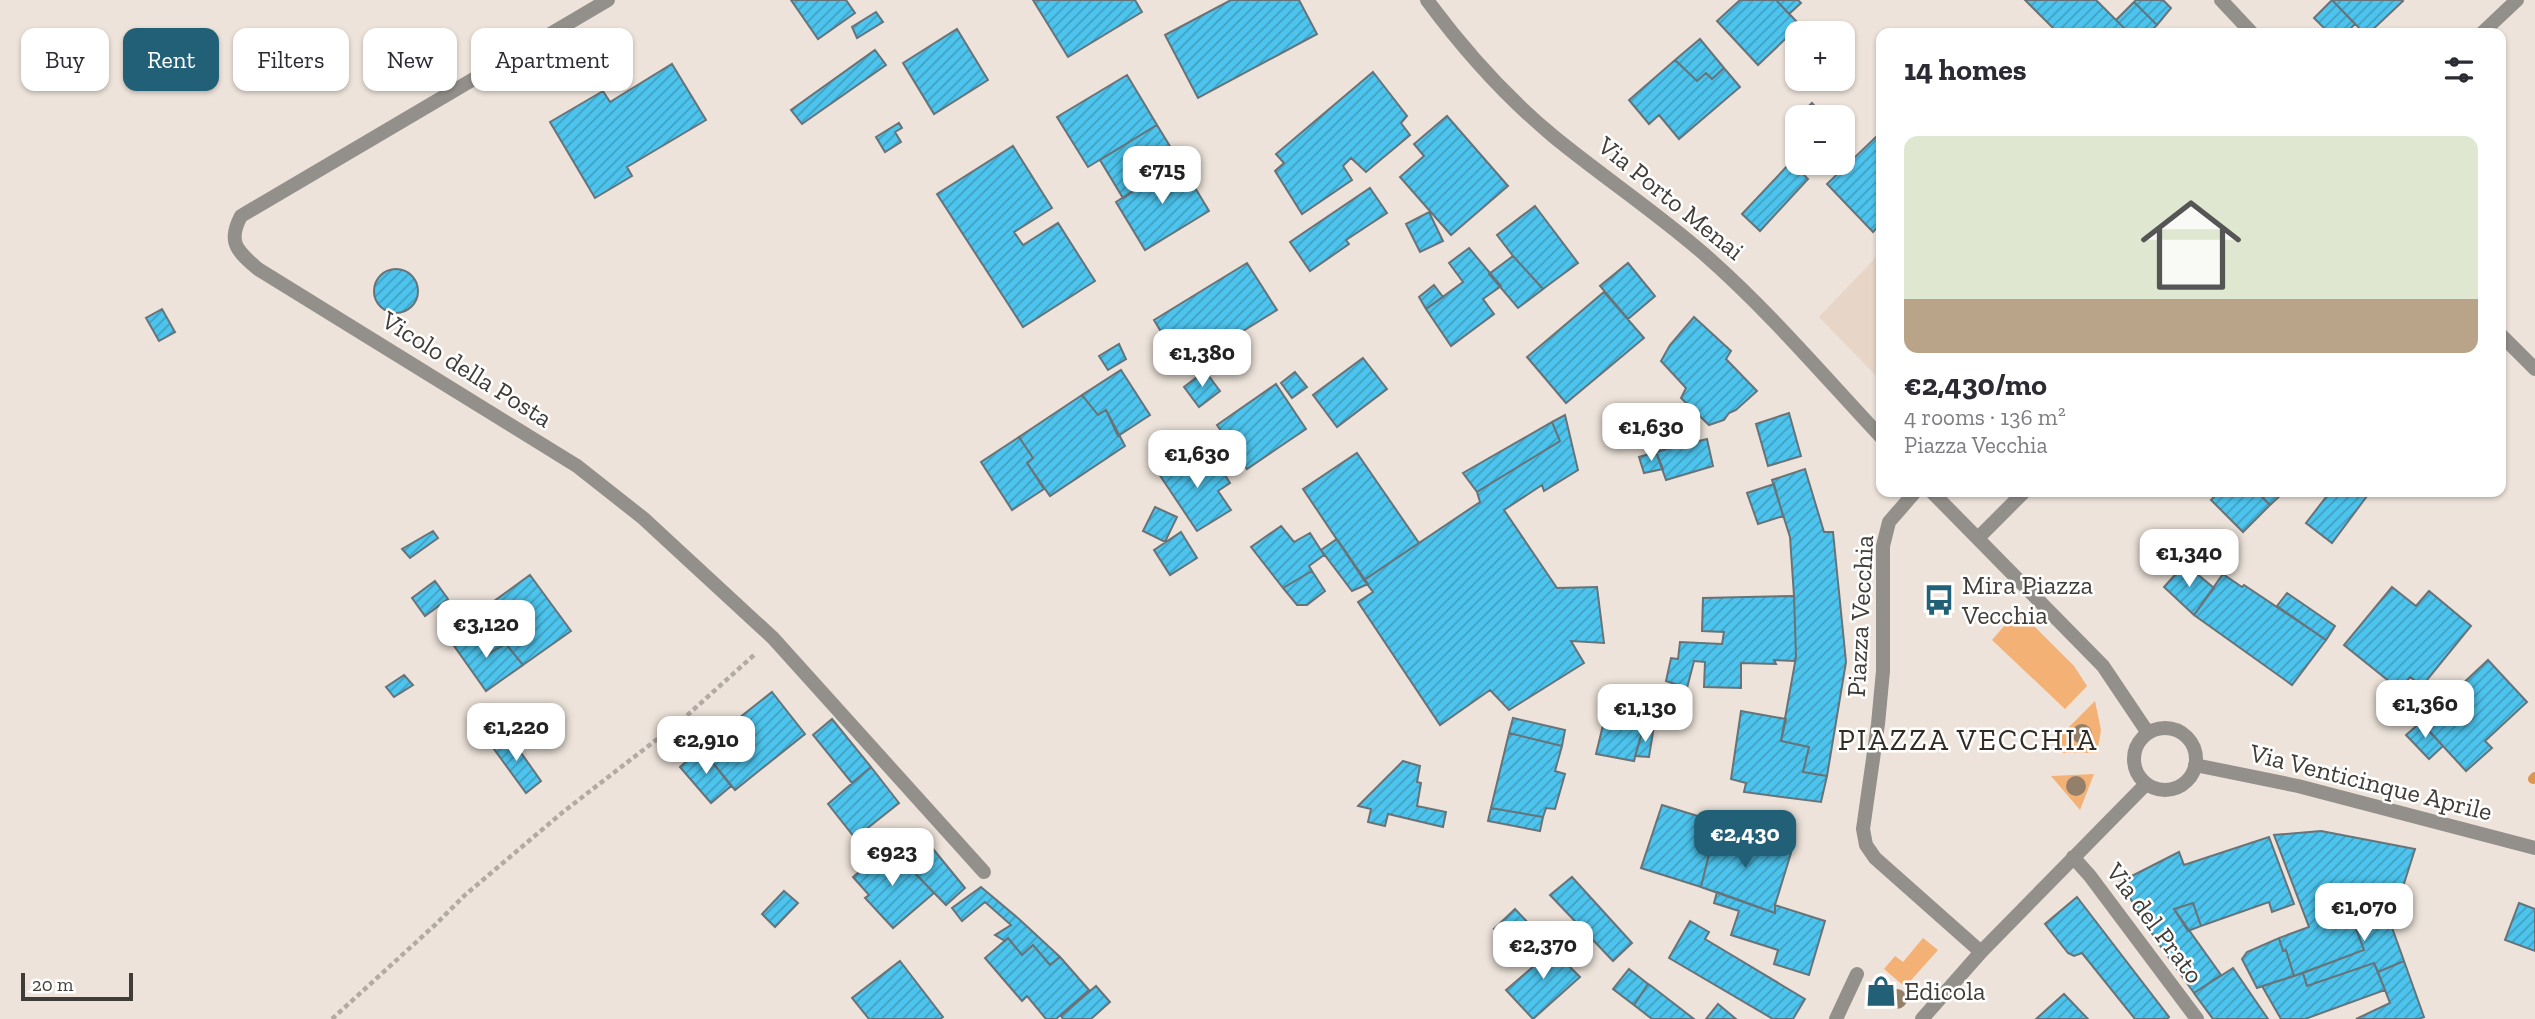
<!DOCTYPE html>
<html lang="en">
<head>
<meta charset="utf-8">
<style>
  body { margin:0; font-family:"Zilla Slab",serif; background:#f2f2f3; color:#2b2b33; height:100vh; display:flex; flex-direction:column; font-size:26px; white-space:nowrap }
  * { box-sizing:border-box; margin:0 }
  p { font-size:23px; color:#7c7c81 }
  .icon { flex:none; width:38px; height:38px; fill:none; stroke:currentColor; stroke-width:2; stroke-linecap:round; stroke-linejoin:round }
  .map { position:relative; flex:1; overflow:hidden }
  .side { position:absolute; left:1876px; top:28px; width:630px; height:469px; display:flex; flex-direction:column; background:#fff; border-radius:14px; box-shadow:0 2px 5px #0004 }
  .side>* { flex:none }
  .banner { position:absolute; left:21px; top:28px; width:665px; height:63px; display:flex; gap:14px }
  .buttons { position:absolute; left:1785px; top:21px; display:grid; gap:14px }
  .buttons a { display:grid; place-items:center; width:70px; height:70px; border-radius:14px; background:#fff; box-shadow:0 2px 5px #0004; font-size:35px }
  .scale { position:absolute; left:21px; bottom:18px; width:112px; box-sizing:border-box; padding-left:7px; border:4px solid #403c38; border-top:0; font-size:19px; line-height:24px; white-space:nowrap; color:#403c38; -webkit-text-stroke:5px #fff; paint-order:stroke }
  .price { position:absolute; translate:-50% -60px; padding:0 16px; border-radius:14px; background:#fff; color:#222; font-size:23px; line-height:46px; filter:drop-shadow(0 2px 4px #0008) }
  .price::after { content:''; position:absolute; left:50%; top:42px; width:21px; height:16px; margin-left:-10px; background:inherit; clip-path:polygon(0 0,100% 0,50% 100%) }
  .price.active { background:#216076; color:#fff }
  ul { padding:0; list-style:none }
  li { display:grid; align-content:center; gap:14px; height:371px; padding:0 28px }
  li span { display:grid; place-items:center; height:217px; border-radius:14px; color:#555 }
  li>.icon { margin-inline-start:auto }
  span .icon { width:126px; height:126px; fill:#fffc; stroke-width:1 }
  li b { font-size:30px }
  h2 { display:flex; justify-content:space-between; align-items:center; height:84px; padding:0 28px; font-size:30px }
  .pill { padding:0 24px; border-radius:14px; background:#fff; box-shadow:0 2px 5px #0004; font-size:24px; line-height:63px }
  .pill.active { background:#216076; color:#fff }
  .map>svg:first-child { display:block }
</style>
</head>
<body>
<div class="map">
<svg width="2535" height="1019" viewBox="0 0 2535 1019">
  <defs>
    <pattern id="building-hatch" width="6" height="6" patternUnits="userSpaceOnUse" patternTransform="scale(1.75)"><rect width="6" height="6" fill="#4cc4ed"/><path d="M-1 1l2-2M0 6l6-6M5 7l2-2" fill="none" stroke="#41a0c1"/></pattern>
  </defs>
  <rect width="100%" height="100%" fill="#ede3da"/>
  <path fill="#e7d6c8" d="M1881,252V381L1819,317Z"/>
  <path fill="#f3b176" d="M2018,610L2074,666L2087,686L2065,709L1992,640Z
    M2095,701L2101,730L2097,753H2062V734Z
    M2094,774L2080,810L2051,776Z
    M1923,938L1938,950L1905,987L1884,969L1895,956L1903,962Z"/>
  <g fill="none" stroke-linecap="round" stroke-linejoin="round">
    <path stroke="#dd9552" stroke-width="10" d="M2533,779L2535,777"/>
  </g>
  <path fill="url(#building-hatch)" stroke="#677378" stroke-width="2" d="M791,0H846L855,13L818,39Z
    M1033,0H1135L1142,12L1068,57Z
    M1231,0H1299L1317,34L1198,98L1165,35Z
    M1740,0H1776L1800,25L1758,65L1717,21Z
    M1776,0H1798L1801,3L1789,14Z
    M2025,0H2096L2129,33H2058Z
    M2136,0H2163L2171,8L2157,25L2134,2Z
    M2332,0H2402L2403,1L2369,33H2364Z
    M2332,0L2355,24L2346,33H2329L2314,18Z
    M2134,2L2157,25L2149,33H2129L2116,20Z
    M876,12L883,22L857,38L852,27Z
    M957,29L988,80L934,114L903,63Z
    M1700,39L1724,68L1712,79L1706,73L1697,81L1675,60Z
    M875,50L886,65L802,124L791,110Z
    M1675,60L1697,81L1706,73L1712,79L1724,68L1740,87L1679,139L1659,115L1649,124L1629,100Z
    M672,64L706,120L627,167L632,176L595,198L550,122L603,91L610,102Z
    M1373,72L1407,116L1401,123L1410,135L1366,172L1351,158L1343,166L1352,180L1302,214L1275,171L1284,163L1276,154Z
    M1127,75L1157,125L1088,167L1057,117Z
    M1812,103L1824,117H1797V129L1791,122Z
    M1447,116L1508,186L1451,235L1400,177L1424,156L1414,144Z
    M899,123L902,128L895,132L901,142L885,152L876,137Z
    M1157,125L1179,161L1123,198L1100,160Z
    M1881,132V223L1873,232L1827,184Z
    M1013,146L1052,208L1014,232L1023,245L1058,223L1095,281L1023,327L937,194Z
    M1179,161L1209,211L1145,250L1116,202Z
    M1791,162L1808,179L1760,231L1742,214Z
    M1370,188L1387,213L1346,240L1349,244L1310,271L1290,242Z
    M1535,206L1578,263L1543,289L1513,256L1497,235Z
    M1429,212L1443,241L1420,252L1406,224Z
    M1469,248L1501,286L1483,299L1494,314L1451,346L1426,309L1463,282L1449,263Z
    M1513,256L1543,289L1518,308L1489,274Z
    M1247,263L1277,310L1183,368L1154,320Z
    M1628,263L1655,296L1628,319L1600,286Z
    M374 291a22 22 0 1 1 44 0a22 22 0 1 1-44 0Z
    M1434,285L1443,297L1426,309L1419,297Z
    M1604,292L1644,338L1566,403L1527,357Z
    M162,309L175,332L159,341L146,318Z
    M1694,317L1731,351L1726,359L1757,391L1736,410L1729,413L1724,420L1709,425L1681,398L1686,388L1661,361L1670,345Z
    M1119,344L1126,359L1108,370L1099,356Z
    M1363,358L1387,389L1337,427L1313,395Z
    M1121,370L1150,415L1118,436L1106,410L1098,415L1082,395Z
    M1205,371L1220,391L1199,407L1184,387Z
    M1295,372L1307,387L1292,398L1281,383Z
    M1276,384L1306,429L1247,469L1217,425Z
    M1082,395L1098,415L1106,410L1125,446L1050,496L1027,463L1033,458L1019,437Z
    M1789,413L1801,456L1768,466L1756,424Z
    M1565,415L1578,470L1544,491L1542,485L1504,510L1557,588L1597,587L1604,643L1571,641L1584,663L1509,710L1490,690L1440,725L1358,602L1373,592L1364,580L1480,502L1477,492L1560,441L1552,422Z
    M1552,422L1560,441L1477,492L1463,473Z
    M1676,428L1680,445L1656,452L1652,435Z
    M1019,437L1033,458L1027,463L1044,489L1012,510L981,462Z
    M1707,439L1713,466L1666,480L1656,452Z
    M1656,452L1663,469L1644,473L1639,457Z
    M1357,453L1419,543L1364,580L1303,489Z
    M1181,456L1192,473L1214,458L1230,483L1218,491L1231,510L1197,531L1157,471Z
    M1805,469L1824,532H1833L1846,662L1827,776L1803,772L1809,747L1781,741L1796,657L1794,596L1790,537L1772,480Z
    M1774,484L1783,516L1758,524L1747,493Z
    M2219,492H2257L2270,505L2243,532L2211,500Z
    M2257,492H2284L2270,505Z
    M2330,492H2370L2332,543L2306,523Z
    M1155,507L1177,517L1165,542L1143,531Z
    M1281,526L1294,542L1310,533L1324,555L1309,566L1312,571L1283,588L1251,547Z
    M433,531L438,538L410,558L402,549Z
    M1181,532L1197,558L1170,575L1154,550Z
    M1337,539L1368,584L1352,591L1321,550Z
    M2185,564L2214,588L2194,615L2164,587Z
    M1312,571L1325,591L1307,605H1297L1283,588Z
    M2223,574L2242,587L2244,585L2326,640L2292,685L2194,615Z
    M530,575L571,631L523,665L506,644L490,653L472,628L480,622L475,615Z
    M435,581L448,599L425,616L412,598Z
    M2392,587L2416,606L2429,591L2471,626L2422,686L2410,677L2400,690L2344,645Z
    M2287,593L2335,626L2326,640L2277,606Z
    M1794,596L1796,657L1794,661L1774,660L1776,664L1741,663V688L1704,687L1705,662L1694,661L1687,688L1666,681L1671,658L1678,659L1680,642L1722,644L1724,632L1702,631L1703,598Z
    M472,628L490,653L506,644L523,665L486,691L452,643Z
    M2488,660L2527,702L2485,741L2492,748L2466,771L2416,717L2437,698L2442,703Z
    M404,675L413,685L394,697L386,687Z
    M772,692L805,734L735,790L701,748Z
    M1611,692L1658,704L1653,732L1643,729L1634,761L1596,754Z
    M1741,711L1786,719L1781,741L1809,747L1803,772L1827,776L1821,802L1744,792L1746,783L1731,779Z
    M1513,718L1565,730L1562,746L1509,733Z
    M832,719L871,767L852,783L813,735Z
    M2421,722L2443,746L2429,759L2406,735Z
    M1643,729L1653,732L1649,757L1635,756Z
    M507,733L541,781L526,793L491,745Z
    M1509,733L1562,746L1555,771L1565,774L1555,809L1546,808L1543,817L1491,808Z
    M701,748L731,786L711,803L680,767Z
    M1403,761L1420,766L1417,782L1421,783L1417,806L1446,812L1443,827L1388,814L1385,826L1368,822L1371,809L1358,806Z
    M871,767L899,803L855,838L828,804Z
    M1662,805L1717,822L1701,887L1641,868Z
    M1491,808L1543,817L1540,831L1488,821Z
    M1715,829L1791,853L1775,905V913L1701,887Z
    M2321,831L2415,849L2394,915L2362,904L2364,897L2342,892L2364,950L2294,976L2286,950L2283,951L2279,938L2309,927L2274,835Z
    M920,833L965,888L946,905L907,865L905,866L895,855Z
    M2269,837L2294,904L2272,912L2269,902L2201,926L2193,903L2174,909L2221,975L2194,993L2156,940L2120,882L2179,852L2184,865Z
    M887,848L905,866L907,865L934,893L893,928L865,898L869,895L853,877Z
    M1572,877L1632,943L1613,961L1550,895Z
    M981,887L1019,919L1060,957L1050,965L1033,945L1022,955L1008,938L1005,941L995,935L1011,925L985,902L962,921L952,908Z
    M784,891L798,903L775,927L762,914Z
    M1717,892L1775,913V905L1825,921L1809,975L1774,964L1778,950L1731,935L1739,911L1714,903Z
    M2342,892L2364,897L2362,904L2386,911L2404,961L2378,972L2374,963L2307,986L2303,973L2364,950Z
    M2077,897L2169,1017L2167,1019H2135L2082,953L2074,956L2068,953L2045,924Z
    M2193,903L2201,926L2188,931L2174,909Z
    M2519,903L2535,909V951L2505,940Z
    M1515,909L1533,928L1530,932L1541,943L1527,958L1494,929Z
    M1690,921L1709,932L1705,939L1805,999L1793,1019H1773L1669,958Z
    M1008,938L1022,955L1033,945L1050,965L1060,957L1089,990L1056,1019H1046L1027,996L1022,1001L985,958Z
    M2279,938L2283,951L2286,950L2294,976L2257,988L2242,959L2247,952Z
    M1544,941L1580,977L1533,1019L1506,990L1534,966L1527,958Z
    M900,961L943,1017L940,1019H869L852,998Z
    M2404,961L2424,1017L2418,1019H2356L2390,1003L2378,972Z
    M2374,963L2385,990L2305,1019H2281L2262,986L2303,973L2307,986Z
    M2233,968L2268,1019H2213L2196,996L2194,993Z
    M1629,969L1648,984L1634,1005L1613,989Z
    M1648,984L1650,985L1694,1019H1652L1634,1005Z
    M1096,986L1110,1002L1091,1019H1063L1061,1016Z
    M2064,994L2088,1019H2036Z
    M1718,1004L1736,1019H1706Z"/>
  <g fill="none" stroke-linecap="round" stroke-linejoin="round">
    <path stroke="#b2aaa3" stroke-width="4.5" stroke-dasharray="5 3.5" stroke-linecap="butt" d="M332,1019L436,924L465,895L563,812L682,720L754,655"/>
    <path stroke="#938f8b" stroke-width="14" d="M1836,1019L1857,974"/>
    <path stroke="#938f8b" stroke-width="14" d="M608,0L241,216C227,242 237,251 258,269L577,466L643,518L773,638L984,872
      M2221,0L2252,33
      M2482,33L2517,0
      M2501,335L2535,369
      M1915,492L1889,522L1883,546V671L1878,724L1863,829L1866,845L1875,858L1981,952
      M1978,538L2024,492
      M2073,857L2090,876L2197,1019
      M1922,1019L1981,952L2146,784"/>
    <path stroke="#938f8b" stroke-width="14" d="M1427,0C1464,50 1505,96 1553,136C1603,177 1656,212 1704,254C1768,310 1823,375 1881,437
      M1932,492L2103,666L2148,733
      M2134 759a31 31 0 1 1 62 0a31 31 0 1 1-62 0Z
      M2195,765L2298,786L2535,848"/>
  </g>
  <g fill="#947f6b">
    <circle cx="2082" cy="734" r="10"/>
    <circle cx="2076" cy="786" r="10"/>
    <circle cx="1897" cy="999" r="10"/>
  </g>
  <defs>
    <symbol id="bus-bare" viewBox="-9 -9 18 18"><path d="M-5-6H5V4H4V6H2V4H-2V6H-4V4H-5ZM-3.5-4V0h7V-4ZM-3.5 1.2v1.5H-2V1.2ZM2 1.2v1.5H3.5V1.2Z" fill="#216076" stroke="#fff" stroke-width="2.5" paint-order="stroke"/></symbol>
    <symbol id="shop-bare" viewBox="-9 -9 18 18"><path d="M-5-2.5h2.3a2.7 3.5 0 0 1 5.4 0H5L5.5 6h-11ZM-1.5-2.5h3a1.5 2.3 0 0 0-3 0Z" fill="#216076" stroke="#fff" stroke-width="2.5" paint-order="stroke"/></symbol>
  </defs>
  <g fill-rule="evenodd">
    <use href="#bus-bare" x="1917" y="578" width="44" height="44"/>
    <use href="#shop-bare" x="1859" y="969" width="44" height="44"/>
  </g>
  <g text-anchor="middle" stroke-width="5" stroke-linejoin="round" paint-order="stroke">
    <g font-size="26" fill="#403c38" stroke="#fff">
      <text transform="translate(1671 198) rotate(39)" y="9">Via Porto Menai</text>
      <text transform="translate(467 369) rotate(32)" y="9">Vicolo della Posta</text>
      <text transform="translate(1860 616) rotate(-87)" y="9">Piazza Vecchia</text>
      <text transform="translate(2371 782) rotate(14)" y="9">Via Venticinque Aprile</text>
      <text transform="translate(2155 923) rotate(53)" y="9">Via del Prato</text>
    </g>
    <g font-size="26" fill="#403c38" stroke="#fff" text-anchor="start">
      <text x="1962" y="594">Mira Piazza<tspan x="1962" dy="30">Vecchia</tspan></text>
      <text x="1904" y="1000">Edicola</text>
    </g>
    <g font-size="30" letter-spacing="2" fill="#332b24" stroke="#fff">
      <text x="1968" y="750">PIAZZA VECCHIA</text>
    </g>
  </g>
</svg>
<div class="buttons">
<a>+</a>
<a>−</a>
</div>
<div class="scale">20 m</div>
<b class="price" style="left:1162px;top:206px">€715</b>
<b class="price" style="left:1202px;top:389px">€1,380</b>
<b class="price" style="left:1651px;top:463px">€1,630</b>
<b class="price" style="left:1197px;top:490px">€1,630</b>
<b class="price" style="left:2189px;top:589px">€1,340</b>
<b class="price" style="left:486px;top:660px">€3,120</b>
<b class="price" style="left:2425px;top:740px">€1,360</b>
<b class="price" style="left:1645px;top:744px">€1,130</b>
<b class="price" style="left:516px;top:763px">€1,220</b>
<b class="price" style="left:706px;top:776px">€2,910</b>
<b class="price active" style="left:1745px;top:870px">€2,430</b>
<b class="price" style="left:892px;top:888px">€923</b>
<b class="price" style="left:2364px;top:943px">€1,070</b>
<b class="price" style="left:1543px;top:981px">€2,370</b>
<div class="banner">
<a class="pill">Buy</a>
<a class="pill active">Rent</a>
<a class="pill">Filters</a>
<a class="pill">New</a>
<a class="pill">Apartment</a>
</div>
<section class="side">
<h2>14 homes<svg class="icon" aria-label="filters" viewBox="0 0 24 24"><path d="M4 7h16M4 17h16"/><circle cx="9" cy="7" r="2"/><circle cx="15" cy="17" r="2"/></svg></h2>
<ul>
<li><span style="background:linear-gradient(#dfe7d0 75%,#b9a48a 0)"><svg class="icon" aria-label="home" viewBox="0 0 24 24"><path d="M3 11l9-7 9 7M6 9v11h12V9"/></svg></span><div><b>€2,430/mo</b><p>4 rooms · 136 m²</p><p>Piazza Vecchia</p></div></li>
</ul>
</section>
</div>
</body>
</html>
